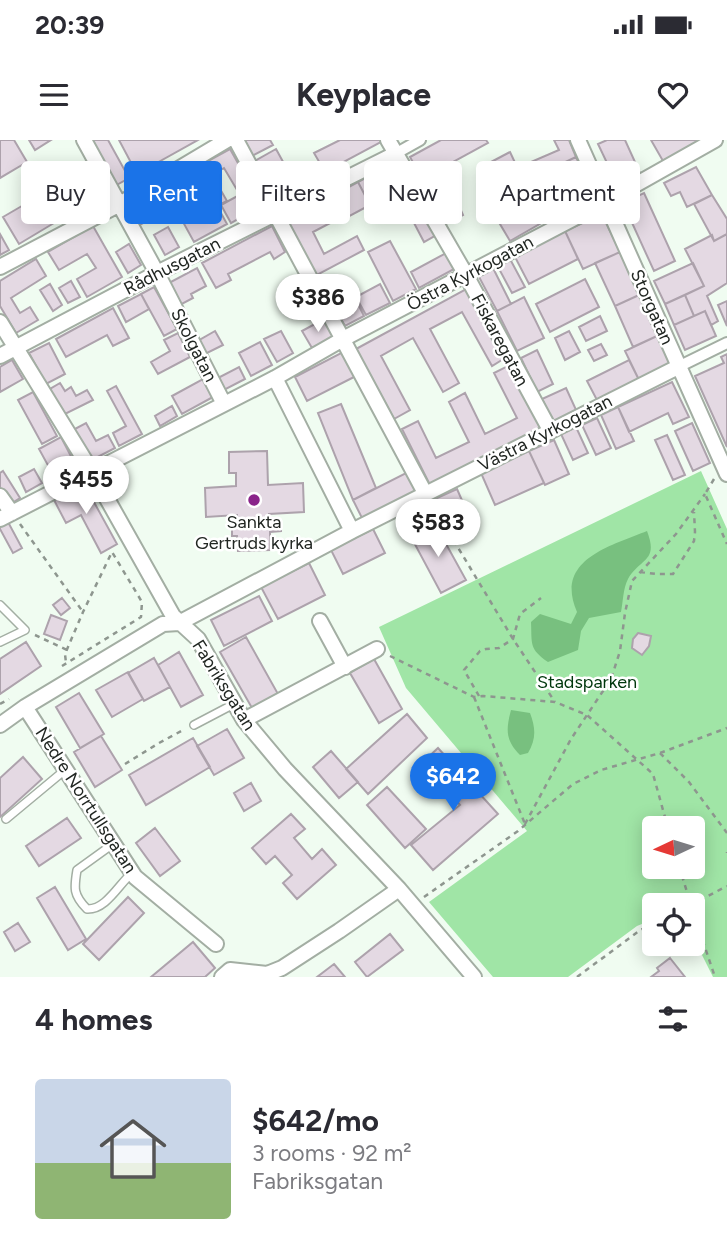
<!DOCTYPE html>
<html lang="en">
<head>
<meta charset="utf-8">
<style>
  body { margin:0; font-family:Figtree,sans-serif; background:#f7f7f7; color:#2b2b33; height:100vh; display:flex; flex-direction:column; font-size:26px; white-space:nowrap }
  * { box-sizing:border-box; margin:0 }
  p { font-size:23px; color:#7c7c81 }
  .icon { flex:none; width:38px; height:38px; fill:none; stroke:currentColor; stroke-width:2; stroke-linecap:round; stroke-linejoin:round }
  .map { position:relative; height:837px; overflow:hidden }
  .side { display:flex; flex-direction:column; background:#fff; flex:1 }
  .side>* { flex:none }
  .banner { position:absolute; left:21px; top:21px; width:686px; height:63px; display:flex; gap:14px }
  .needle { width:46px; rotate:266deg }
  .fabs { position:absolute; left:642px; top:676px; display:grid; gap:14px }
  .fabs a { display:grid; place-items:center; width:63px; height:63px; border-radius:7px; background:#fff; box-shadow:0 4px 18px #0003; font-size:35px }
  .price { position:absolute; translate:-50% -60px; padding:0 16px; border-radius:24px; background:#fff; color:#222; font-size:23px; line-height:46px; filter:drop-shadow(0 2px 4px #0008) }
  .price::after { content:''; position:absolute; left:50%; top:42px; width:21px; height:16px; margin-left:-10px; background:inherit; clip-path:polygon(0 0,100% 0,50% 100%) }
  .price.active { background:#1a73e8; color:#fff }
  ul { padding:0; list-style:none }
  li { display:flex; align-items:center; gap:21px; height:175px; padding:0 35px }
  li+li { border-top:2px solid #e1e1e2 }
  li span { display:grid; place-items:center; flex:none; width:196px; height:140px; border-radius:7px; color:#555 }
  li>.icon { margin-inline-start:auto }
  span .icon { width:84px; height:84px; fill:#fffc; stroke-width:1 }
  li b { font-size:30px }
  h2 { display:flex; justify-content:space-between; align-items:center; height:84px; padding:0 35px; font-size:30px }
  .chip { padding:0 24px; border-radius:7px; background:#fff; box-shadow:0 4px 18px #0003; font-size:24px; line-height:63px }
  .chip.active { background:#1a73e8; color:#fff }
  .status { display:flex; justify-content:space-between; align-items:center; height:49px; padding:0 35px; background:#fff; direction:ltr }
  .status svg { height:19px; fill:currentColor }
  header { display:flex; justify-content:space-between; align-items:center; height:91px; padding:0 35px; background:#fff; font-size:32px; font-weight:700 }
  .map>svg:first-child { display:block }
</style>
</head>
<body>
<div class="status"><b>20:39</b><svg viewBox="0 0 49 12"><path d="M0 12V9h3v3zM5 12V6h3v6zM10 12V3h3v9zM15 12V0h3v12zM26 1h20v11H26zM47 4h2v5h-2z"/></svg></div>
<header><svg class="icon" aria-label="menu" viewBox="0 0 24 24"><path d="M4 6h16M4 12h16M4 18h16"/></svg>Keyplace<svg class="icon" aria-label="heart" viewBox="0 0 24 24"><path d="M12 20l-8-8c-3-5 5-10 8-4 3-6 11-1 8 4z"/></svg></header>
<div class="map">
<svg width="727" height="837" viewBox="0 0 727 837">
  <rect width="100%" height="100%" fill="#f0fcf1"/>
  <path fill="#a0e5a6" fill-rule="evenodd" d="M701,331L727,389V837H713L693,797V765H654V779L637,786L568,837H493L429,762L527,691L406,548L379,487ZM654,688H693V726H654Z"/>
  <path fill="#78c07f" d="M647,391C659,422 640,418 628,439C623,448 623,463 621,472L589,478L581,491L578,510L548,522C529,509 532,504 531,482L540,474L571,484L577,472C554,420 610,406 647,391Z
    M511,570L530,573C536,589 536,599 528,613L520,615C505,600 506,589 511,570Z"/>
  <path fill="#e4d9e3" stroke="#ada2ac" stroke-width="2" d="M0,0H14L27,22L0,38Z
    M29,0H51L35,10Z
    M87,0H108L129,38L113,47Z
    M119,0H198L137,34Z
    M247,0H270L273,5L250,17L242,2Z
    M340,0H383V1L325,32L314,13Z
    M441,0H486L488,3L422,39L410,17Z
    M554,0H569L576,17L538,35L531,22L559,10Z
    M607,0H625L640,33L617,44L598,4Z
    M651,0H701L663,21Z
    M230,9L252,48L240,55L224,28L212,35L227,61L219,65L197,27Z
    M276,9L298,49L274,62L253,22Z
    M510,12L518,29L500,39L491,22Z
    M576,17L595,57L577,65L559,25Z
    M394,19L414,56L394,66L374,30Z
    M88,20L107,52L89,63L71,31Z
    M531,22L538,35L526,40L519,28Z
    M559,25L565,39L545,49L538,35Z
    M696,27L712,55L687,67L680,52L671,56L664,43Z
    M194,28L211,57L187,70L171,41Z
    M519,28L526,40L487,62L480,50Z
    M433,33L451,64L439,70L422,39Z
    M538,35L558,73L547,79L526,40Z
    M369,36L388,72L377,78L358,42Z
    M526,40L531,49L520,55L515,46Z
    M63,42L79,68L19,104L3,77Z
    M358,42L370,65L344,79L332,56Z
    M252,48L262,65L231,83L221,65Z
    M162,50L171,67L136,87L127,70Z
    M644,53L675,121L654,131L623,63Z
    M712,55L727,79V94L714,101L694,64Z
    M420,60L427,74L413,81L406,68Z
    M531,60L543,82L510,101L497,79Z
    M323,61L334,81L313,92L324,114L357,96L364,110L315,136L286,81Z
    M457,61L463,75L446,84L439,70Z
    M216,64L227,84L194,102L183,82Z
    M602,74L620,112L583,129L565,91Z
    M428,76L438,94L424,102L414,83Z
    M93,86L122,137L87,157L77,139L96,128L87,114L59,130L48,112Z
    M272,86L285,112L274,119L270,112L228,134L231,140L216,148L202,123Z
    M168,87L179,107L165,115L154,95Z
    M565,91L578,119L529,144L515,117Z
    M0,94L9,110L0,115Z
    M727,94V143L707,156L718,181L711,185L705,171L694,176L685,155L704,146L685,109L712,95L714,101Z
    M390,101L416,149L393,161L368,112Z
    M129,104L141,125L128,133L116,112Z
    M448,112L456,128L419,148L411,132Z
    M620,112L639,155L615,166L595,123Z
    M36,119L46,136L11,158L20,173L30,167L38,180L16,193L0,166V141Z
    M510,119L525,147L512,153L497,125Z
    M693,123L704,146L665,164L654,141Z
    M197,128L206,146L191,154L193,158L178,166L167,144Z
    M493,128L511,164L497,171L478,135Z
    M585,139L599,167L550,192L536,164Z
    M71,141L80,157L68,163L59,148Z
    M50,144L62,165L53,171L40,150Z
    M380,144L390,163L366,175L356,157Z
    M154,147L177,189L164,196L141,154Z
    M468,148L505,218L492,226L462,172L430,189L459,243L443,252L413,198L381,216L410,270L394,279L356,209Z
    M141,154L149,169L126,182L118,166Z
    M639,155L657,196L633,207L615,166Z
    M685,155L694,176L674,185L665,164Z
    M524,157L544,198L517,211L497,171Z
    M727,161V186L718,165Z
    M357,162L364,176L345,186L337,172Z
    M113,168L129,198L113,206L107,195L66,217L56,199Z
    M705,171L716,196L685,210L674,185Z
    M600,176L607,191L586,201L579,187Z
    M324,179L334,197L312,208L302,191Z
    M215,191L223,205L203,215L196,202Z
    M281,191L293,213L277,222L264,199Z
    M569,191L580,212L565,220L555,198Z
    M178,193L190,217L158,234L151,222L170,211L164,200Z
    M657,196L672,227L640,242L625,211Z
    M260,202L272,225L251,236L239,213Z
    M49,203L65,234L46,244L29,213Z
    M601,204L607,215L594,221L588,210Z
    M537,210L553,244L537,252L521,218Z
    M343,212L356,236L307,261L295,237Z
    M727,214V307L695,236L724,223L721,217Z
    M12,220L23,239L0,252V227Z
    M629,220L640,242L598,262L587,241Z
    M510,225L542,289L430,345L402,289L418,281L436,318L469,302L449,262L465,253L485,294L517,278L494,233Z
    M239,227L245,239L222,251L216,239Z
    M203,239L213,257L182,274L172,256Z
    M672,242L689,277L673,284L668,273L629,292L618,267Z
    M60,243L65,251L71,247L76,256L87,250L93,260L63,275L50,249Z
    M116,246L142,294L119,306L113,293L126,286L107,251Z
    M566,248L577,272L554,283L542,259Z
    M33,252L57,296L42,304L18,260Z
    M341,264L376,348L353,360L318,273Z
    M172,266L177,276L160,286L155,276Z
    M618,267L634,301L616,309L601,275Z
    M597,278L611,308L596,315L582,285Z
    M86,283L96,301L108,295L115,308L90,321L73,290Z
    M692,283L710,323L693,331L675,291Z
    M576,287L588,313L573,320L561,294Z
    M667,295L685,335L673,340L655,300Z
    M61,297L77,328L56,340L39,309Z
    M554,300L569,334L545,345L529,311Z
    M267,311L268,345L303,343L304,372L269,374V381H281V391L270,392V410L238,411L237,396H232V381H237V375L206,377L205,348L236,346V333H229V312Z
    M529,311L544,343L495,365L481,333Z
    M34,329L42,343L26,352L19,337Z
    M3,331L20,358L9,365L0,350V333Z
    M408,332L419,354L364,382L353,360Z
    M84,344L117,404L101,413L81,375L66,383L54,360Z
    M457,349L468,374L448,383L437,358Z
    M8,382L22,408L13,413L0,389V387Z
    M435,384L466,440L441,453L411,397Z
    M373,389L385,413L343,434L331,410Z
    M309,423L325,455L278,479L261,447Z
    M259,456L272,481L224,506L211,480Z
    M62,458L70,468L61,475L53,465Z
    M51,475L67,481L60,500L44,494Z
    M638,493L651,496L649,506L642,515L632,508L633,499Z
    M246,497L278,554L252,568L220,512Z
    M26,502L41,526L0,554V519Z
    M179,512L203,555L181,567L158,525Z
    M154,518L170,547L144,561L128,533Z
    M374,519L402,569L379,583L350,533Z
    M128,532L143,559L112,577L96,550Z
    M79,553L104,594L80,608L56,567Z
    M407,574L427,598L368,654L346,629Z
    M227,589L244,618L214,635L197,606Z
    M101,596L122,630L95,647L74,612Z
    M193,598L210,627L146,665L129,635Z
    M438,608L498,674L433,730L411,705L460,665L422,623Z
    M331,611L358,642L339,658L313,627Z
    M23,617L42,639L0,677V638Z
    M251,643L261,661L244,671L234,653Z
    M387,647L426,689L405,708L367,665Z
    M291,674L305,689L294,698L312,719L322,709L336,725L297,759L283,743L292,735L275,716L266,724L252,708Z
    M67,678L81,698L39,726L26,706Z
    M155,688L180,721L160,736L136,703Z
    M55,747L86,799L68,810L37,758Z
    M128,757L144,773L99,820L83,804Z
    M18,783L30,802L15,811L4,792Z
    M390,794L403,810L367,837L355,822Z
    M193,802L215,828L205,837H151Z
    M670,818L685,837H651L659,831L657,828Z
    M334,824L345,837H317Z"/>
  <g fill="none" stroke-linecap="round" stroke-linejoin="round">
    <defs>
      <path id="service" d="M0,465L25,490L0,502
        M194,585L234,564
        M6,679L65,630
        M113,704L77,730C74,748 73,755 87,769C106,770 119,744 132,733"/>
      <path id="pedestrian" d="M395,14L420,0
        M678,227L727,203"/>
      <path id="minor" d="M84,0L157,133L224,264
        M236,0L425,353
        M388,0L466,135L550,290
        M578,0L727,334
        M0,127L118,65L227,0
        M0,182L92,332L173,476L198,499L244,580L285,629L399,749L474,837
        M0,216L157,133L395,14
        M275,238L352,391
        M0,356L12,373
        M0,379L275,238L343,199L605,62L715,0
        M320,481L345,527
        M25,567L135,737L216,804
        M244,580L377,509
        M0,585L25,567L163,484L179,483L352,391L678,227
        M222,837L230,830L267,834L282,828L339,791L399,749"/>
    </defs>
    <use href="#service" stroke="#a3aea3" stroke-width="10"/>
    <use href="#pedestrian" stroke="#a3aea3" stroke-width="14"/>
    <use href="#minor" stroke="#a3aea3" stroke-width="18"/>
    <path stroke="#8e968f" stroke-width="2.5" stroke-dasharray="5 5" stroke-linecap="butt" d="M714,339L705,354L727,404
      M433,366L513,499L555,562
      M20,384L83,472
      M640,432L656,434H673L694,401L695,392L694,372
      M35,495L67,510
      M390,516L474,557L483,556L555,562L587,575L653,634L668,688
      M62,526L141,477L142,462L112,412L83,472L65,514L66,523
      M479,556L464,530L480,511L486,509L499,508L513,499L520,474L541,458
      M474,557L525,684
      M0,564L9,559
      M660,613L689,642L727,693
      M125,624L159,603L185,589
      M525,684L571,599L611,539L620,511L625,473L632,441L676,394L705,354
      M727,712V713
      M679,726L691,765
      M424,757L518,691L573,644L601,630L660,613L727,588
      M691,765L727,746
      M693,772L715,837
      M577,837L639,791L654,783"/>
    <use href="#service" stroke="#fff" stroke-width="7"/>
    <use href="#pedestrian" stroke="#fff" stroke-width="10"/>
    <use href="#minor" stroke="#fff" stroke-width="14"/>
  </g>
  <circle fill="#8a238a" stroke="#fff" stroke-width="2.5" cx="254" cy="360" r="7"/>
  <g text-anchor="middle" stroke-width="5" stroke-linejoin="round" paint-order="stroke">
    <g font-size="18" fill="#212622" stroke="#fff">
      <text transform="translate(172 126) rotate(-27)" y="6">Rådhusgatan</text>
      <text transform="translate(470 133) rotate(-28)" y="6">Östra Kyrkogatan</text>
      <text transform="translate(652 167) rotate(66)" y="6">Storgatan</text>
      <text transform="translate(500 200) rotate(62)" y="6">Fiskaregatan</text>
      <text transform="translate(194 205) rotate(63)" y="6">Skolgatan</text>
      <text transform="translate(545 293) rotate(-27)" y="6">Västra Kyrkogatan</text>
      <text transform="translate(224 545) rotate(58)" y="6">Fabriksgatan</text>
      <text transform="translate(86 660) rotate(57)" y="6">Nedre Norrtullsgatan</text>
    </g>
    <g font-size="18" fill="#212622" stroke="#fff">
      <text x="254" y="388">Sankta<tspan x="254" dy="21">Gertruds kyrka</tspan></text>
    </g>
    <g font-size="18" fill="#00370d" stroke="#fff">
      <text x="587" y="548">Stadsparken</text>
    </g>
  </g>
</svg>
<div class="fabs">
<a><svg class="needle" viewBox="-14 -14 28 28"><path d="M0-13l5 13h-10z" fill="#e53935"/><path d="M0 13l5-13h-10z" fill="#7c7c81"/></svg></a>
<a><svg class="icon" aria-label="locate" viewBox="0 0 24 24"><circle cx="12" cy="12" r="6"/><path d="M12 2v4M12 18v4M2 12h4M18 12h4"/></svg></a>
</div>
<b class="price" style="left:318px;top:194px">$386</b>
<b class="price" style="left:86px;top:376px">$455</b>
<b class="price" style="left:438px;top:419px">$583</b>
<b class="price active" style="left:453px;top:673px">$642</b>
<div class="banner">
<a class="chip">Buy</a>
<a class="chip active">Rent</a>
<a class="chip">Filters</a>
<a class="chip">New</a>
<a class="chip">Apartment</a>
</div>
</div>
<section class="side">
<h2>4 homes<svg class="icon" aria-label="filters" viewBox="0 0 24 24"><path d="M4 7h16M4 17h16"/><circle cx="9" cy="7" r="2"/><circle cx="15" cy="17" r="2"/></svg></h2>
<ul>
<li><span style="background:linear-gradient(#c9d6e8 60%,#8fb573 0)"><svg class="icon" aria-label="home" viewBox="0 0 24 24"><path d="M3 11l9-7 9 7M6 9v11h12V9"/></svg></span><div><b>$642/mo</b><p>3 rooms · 92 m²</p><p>Fabriksgatan</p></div></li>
</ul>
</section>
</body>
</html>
